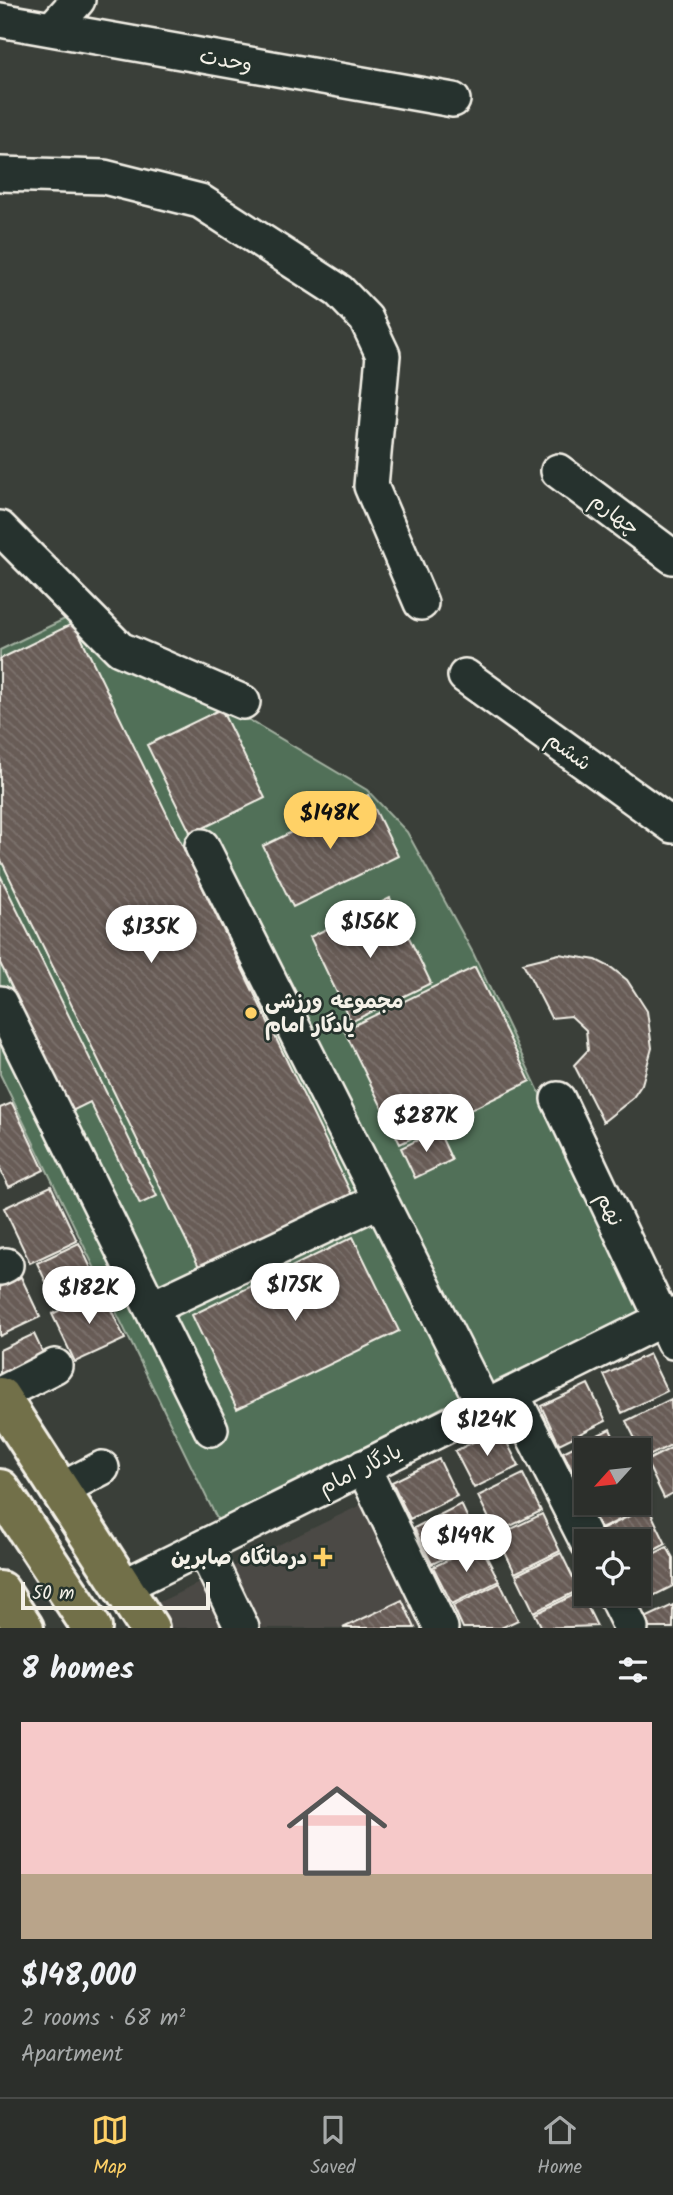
<!DOCTYPE html>
<html lang="en">
<head>
<meta charset="utf-8">
<style>
  body { margin:0; font-family:Kalam,"Playpen Sans Arabic",sans-serif; background:#383b37; color:#f1f3f6; height:100vh; display:flex; flex-direction:column; font-size:26px; white-space:nowrap }
  * { box-sizing:border-box; margin:0 }
  p { font-size:23px; color:#a6a9a9 }
  .icon { flex:none; width:38px; height:38px; fill:none; stroke:currentColor; stroke-width:2; stroke-linecap:round; stroke-linejoin:round }
  .map { position:relative; height:1628px; overflow:hidden }
  .panel { display:flex; flex-direction:column; background:#2c2f2b; flex:1 }
  .panel>* { flex:none }
  .needle { width:46px; rotate:243deg }
  .fabs { position:absolute; left:574px; top:1438px; display:grid; gap:14px }
  .fabs a { display:grid; place-items:center; width:77px; height:77px; border-radius:0px; background:#2c2f2b; box-shadow:0 2px 5px #0004,0 0 0 2px #484a47; font-size:35px }
  .scale { position:absolute; left:21px; bottom:18px; width:189px; box-sizing:border-box; padding-left:7px; border:4px solid #f4f1e8; border-top:0; font-size:19px; line-height:24px; white-space:nowrap; color:#f4f1e8; -webkit-text-stroke:5px #26332d; paint-order:stroke }
  .price { position:absolute; translate:-50% -60px; padding:0 16px; border-radius:24px; background:#fff; color:#222; font-size:23px; line-height:46px; filter:drop-shadow(0 2px 4px #0008) }
  .price::after { content:''; position:absolute; left:50%; top:42px; width:21px; height:16px; margin-left:-10px; background:inherit; clip-path:polygon(0 0,100% 0,50% 100%) }
  .price.on { background:#ffd166; color:#111 }
  ul { padding:0; list-style:none }
  li { display:grid; align-content:center; gap:14px; height:371px; padding:0 21px }
  li span { display:grid; place-items:center; height:217px; border-radius:0px; color:#555 }
  li>.icon { margin-inline-start:auto }
  span .icon { width:126px; height:126px; fill:#fffc; stroke-width:1 }
  li b { font-size:30px }
  h2 { display:flex; justify-content:space-between; align-items:center; height:84px; padding:0 21px; font-size:30px }
  .menu { display:flex; justify-content:space-around; align-items:center; height:98px; border-top:2px solid #484a47; background:#2c2f2b; font-size:19px; color:#a6a9a9 }
  .menu a { display:grid; justify-items:center; gap:4px }
  .menu .on { color:#ffd166 }
  .map>svg:first-child { display:block }
</style>
</head>
<body>
<div class="map">
<svg width="673" height="1628" viewBox="0 0 673 1628">
  <defs>
    <pattern id="building-back-hatch" width="6" height="6" patternUnits="userSpaceOnUse" patternTransform="scale(1.75)"><rect width="6" height="6" fill="#675b56"/><path d="M-1 5l2 2M0 0l6 6M5-1l2 2" fill="none" stroke="#7d736e"/></pattern>
  </defs>
  <rect width="100%" height="100%" fill="#3a3f39"/>
  <filter id="ink" filterUnits="userSpaceOnUse"><feTurbulence type="fractalNoise" baseFrequency=".0143" numOctaves="2"/><feDisplacementMap in="SourceGraphic" scale="14" xChannelSelector="R" yChannelSelector="G"/><feConvolveMatrix kernelMatrix="1 2 1 2 8 2 1 2 1" color-interpolation-filters="sRGB"/></filter>
  <g filter="url(#ink)">
    <path fill="#4b4a45" d="M365,1503L427,1628H151L141,1611Z"/>
    <path fill="#517058" stroke="#a2b0a0" stroke-width="2" d="M73,615L116,666L224,705L367,790L407,832L473,953L644,1312L476,1390L219,1523L0,1074V650Z"/>
    <path fill="url(#building-back-hatch)" stroke="#f4f1e8" stroke-width="2" d="M74,623L355,1201L203,1275L0,858V659Z
      M221,709L265,798L191,834L147,745Z
      M368,795L398,856L293,907L263,846Z
      M0,875L157,1196L140,1204L90,1102L72,1111L0,963Z
      M390,898L431,983L351,1022L310,937Z
      M559,954L596,960L612,968L627,980L647,1011L652,1048L642,1084L632,1099L603,1122L574,1065L588,1050L586,1030L571,1016L551,1018L523,963Z
      M475,967L530,1081L400,1144L344,1030Z
      M12,1103L44,1170L9,1187L0,1169V1108Z
      M438,1130L452,1160L415,1178L401,1148Z
      M51,1186L77,1241L30,1263L4,1208Z
      M353,1237L399,1331L237,1409L192,1315Z
      M79,1243L101,1289L59,1309L37,1263Z
      M21,1277L40,1317L0,1336V1287Z
      M102,1291L125,1339L75,1362L52,1314Z
      M34,1334L49,1366L0,1389V1350Z
      M649,1354L667,1391L622,1413L604,1375Z
      M588,1384L606,1421L559,1444L541,1406Z
      M671,1399L673,1444L645,1458L626,1421Z
      M500,1429L519,1466L474,1488L455,1451Z
      M610,1429L620,1451H586V1486L581,1489L563,1452Z
      M673,1447V1493L664,1498L646,1461Z
      M439,1459L457,1496L410,1519L392,1482Z
      M523,1474L541,1511L496,1533L478,1496Z
      M639,1488L648,1506L601,1529L588,1503H639Z
      M461,1504L479,1542L432,1564L414,1528Z
      M648,1507L666,1544L639,1558V1542H607L601,1530Z
      M542,1514L560,1551L515,1573L497,1536Z
      M480,1544L499,1581L452,1604L433,1567Z
      M667,1547L673,1558V1586L637,1604L633,1594H639V1561Z
      M561,1553L579,1590L534,1612L516,1575Z
      M500,1583L518,1620L501,1628H463L453,1606Z
      M580,1592L597,1626L542,1628L535,1614Z
      M402,1600L415,1628H343Z
      M673,1605V1628H645L641,1620Z"/>
    <g fill="none" stroke-linecap="round" stroke-linejoin="round">
      <defs>
        <path id="minor" d="M0,20L453,100
          M52,29L78,0
          M0,174L104,177L200,201L339,291L366,319L383,355L371,486L421,603
          M558,471L673,557
          M0,528L120,649L243,702
          M465,676L673,826
          M202,846L476,1390L481,1409
          M0,1003L211,1429
          M558,1099L673,1342
          M0,1268L6,1265
          M151,1308L380,1200
          M0,1394L55,1366
          M512,1394L587,1542
          M363,1467L441,1628
          M60,1490L102,1468
          M203,1547L242,1628
          M122,1587L673,1314
          M614,1594L631,1628"/>
        <path id="major" d="M0,1397L149,1628"/>
        <path id="highway" d="M0,1489L92,1628
          M0,1591L24,1628"/>
      </defs>
      <use href="#minor" stroke="#f4f1e8" stroke-width="38"/>
      <use href="#major" stroke="#f4f1e8" stroke-width="44"/>
      <use href="#highway" stroke="#f4f1e8" stroke-width="44"/>
      <use href="#minor" stroke="#26332d" stroke-width="33"/>
      <use href="#major" stroke="#726f4a" stroke-width="38"/>
      <use href="#highway" stroke="#726f4a" stroke-width="38"/>
    </g>
  </g>
  <g fill="#ffd166" stroke="#26332d" stroke-width="2.5">
    <circle cx="251" cy="1013" r="7"/>
    <path d="M319.5 1546.5h7v7h7v7h-7v7h-7v-7h-7v-7h7z"/>
  </g>
  <g text-anchor="middle" stroke-width="5" stroke-linejoin="round" paint-order="stroke">
    <g font-size="21" fill="#f4f1e8" stroke="#26332d">
      <text transform="translate(226 60) rotate(10)" y="7">وحدت</text>
      <text transform="translate(615 514) rotate(37)" y="7">چهارم</text>
      <text transform="translate(569 751) rotate(36)" y="7">ششم</text>
      <text transform="translate(610 1209) rotate(65)" y="7">نهم</text>
      <text transform="translate(360 1469) rotate(-26)" y="7">یادگار امام</text>
    </g>
    <g font-size="21" font-weight="bold" fill="#f4f1e8" stroke="#26332d" text-anchor="start">
      <text x="265" y="1008">مجموعه ورزشی<tspan x="265" dy="24">یادگار امام</tspan></text>
      <text x="307" y="1564" text-anchor="end">درمانگاه صابرین</text>
    </g>
  </g>
</svg>
<div class="fabs">
<a><svg class="needle" viewBox="-14 -14 28 28"><path d="M0-13l5 13h-10z" fill="#e53935"/><path d="M0 13l5-13h-10z" fill="#a6a9a9"/></svg></a>
<a><svg class="icon" aria-label="locate" viewBox="0 0 24 24"><circle cx="12" cy="12" r="6"/><path d="M12 2v4M12 18v4M2 12h4M18 12h4"/></svg></a>
</div>
<div class="scale">50 m</div>
<b class="price on" style="left:330px;top:851px">$148K</b>
<b class="price" style="left:370px;top:960px">$156K</b>
<b class="price" style="left:151px;top:965px">$135K</b>
<b class="price" style="left:426px;top:1154px">$287K</b>
<b class="price" style="left:295px;top:1323px">$175K</b>
<b class="price" style="left:89px;top:1326px">$182K</b>
<b class="price" style="left:487px;top:1458px">$124K</b>
<b class="price" style="left:466px;top:1574px">$149K</b>
</div>
<section class="panel">
<h2>8 homes<svg class="icon" aria-label="filters" viewBox="0 0 24 24"><path d="M4 7h16M4 17h16"/><circle cx="9" cy="7" r="2"/><circle cx="15" cy="17" r="2"/></svg></h2>
<ul>
<li><span style="background:linear-gradient(#f6c9c9 70%,#b9a48a 0)"><svg class="icon" aria-label="home" viewBox="0 0 24 24"><path d="M3 11l9-7 9 7M6 9v11h12V9"/></svg></span><div><b>$148,000</b><p>2 rooms · 68 m²</p><p>Apartment</p></div></li>
</ul>
</section>
<nav class="menu">
<a class="on"><svg class="icon" aria-label="map" viewBox="0 0 24 24"><path d="M3 6l6-2 6 2 6-2v14l-6 2-6-2-6 2zM9 4v14M15 6v14"/></svg>Map</a>
<a><svg class="icon" aria-label="saved" viewBox="0 0 24 24"><path d="M7 4h10v16l-5-4-5 4z"/></svg>Saved</a>
<a><svg class="icon" aria-label="home" viewBox="0 0 24 24"><path d="M3 11l9-7 9 7M6 9v11h12V9"/></svg>Home</a>
</nav>
</body>
</html>
